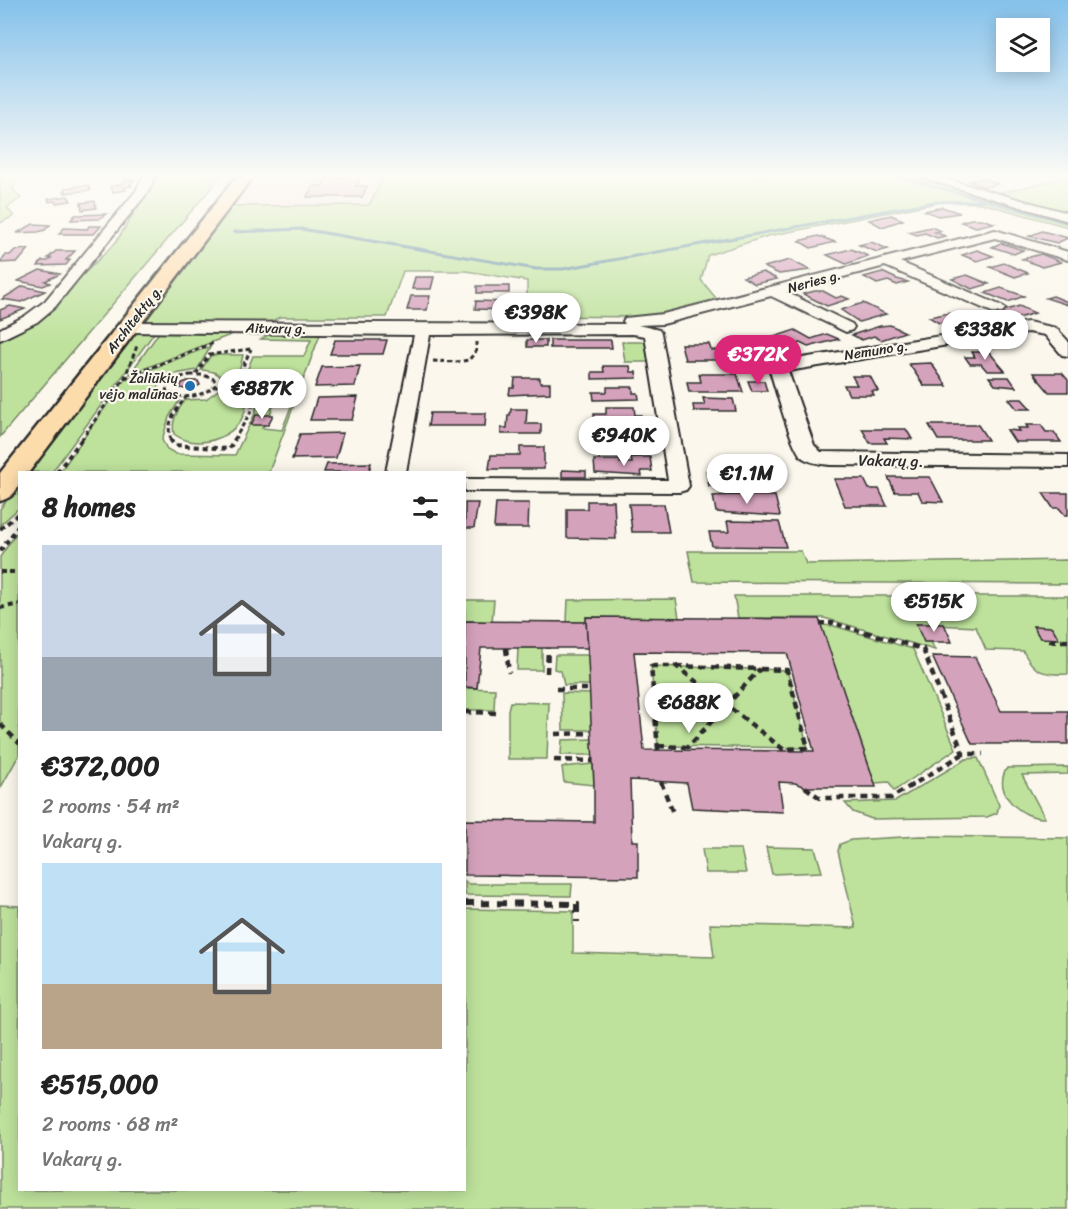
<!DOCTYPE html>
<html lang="en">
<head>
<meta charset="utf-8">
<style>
  body { margin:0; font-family:Sriracha,sans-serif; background:#f2f2f2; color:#222; height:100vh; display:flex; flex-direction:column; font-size:22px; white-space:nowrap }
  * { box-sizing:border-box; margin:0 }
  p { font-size:20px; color:#767676 }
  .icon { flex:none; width:33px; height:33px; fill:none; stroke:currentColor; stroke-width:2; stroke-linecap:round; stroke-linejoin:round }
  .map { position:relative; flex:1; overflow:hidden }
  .drawer { position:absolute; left:18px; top:471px; width:448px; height:720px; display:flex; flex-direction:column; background:#fff; border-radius:0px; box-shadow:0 3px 15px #0003 }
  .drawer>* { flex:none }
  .tools { position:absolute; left:996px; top:18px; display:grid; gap:12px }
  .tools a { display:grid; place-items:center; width:54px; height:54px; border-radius:0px; background:#fff; box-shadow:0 3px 15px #0003; font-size:30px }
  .price { position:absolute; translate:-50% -51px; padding:0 14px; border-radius:21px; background:#fff; color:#222; font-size:20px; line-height:39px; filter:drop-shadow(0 2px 3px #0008) }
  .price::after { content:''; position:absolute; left:50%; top:36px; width:18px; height:14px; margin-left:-9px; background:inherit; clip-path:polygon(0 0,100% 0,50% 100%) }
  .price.current { background:#db2777; color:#fff }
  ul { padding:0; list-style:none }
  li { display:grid; align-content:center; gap:12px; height:318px; padding:0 24px }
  li span { display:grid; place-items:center; height:186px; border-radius:0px; color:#555 }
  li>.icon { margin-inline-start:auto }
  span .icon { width:108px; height:108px; fill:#fffc; stroke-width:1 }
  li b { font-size:26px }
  h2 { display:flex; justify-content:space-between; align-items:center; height:72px; padding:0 24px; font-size:26px }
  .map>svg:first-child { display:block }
</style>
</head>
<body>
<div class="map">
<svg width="1068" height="1209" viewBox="0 0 1068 1209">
  <rect width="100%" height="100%" fill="#fbf7ec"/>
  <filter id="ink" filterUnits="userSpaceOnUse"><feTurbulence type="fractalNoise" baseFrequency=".0167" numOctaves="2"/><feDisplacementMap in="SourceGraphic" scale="12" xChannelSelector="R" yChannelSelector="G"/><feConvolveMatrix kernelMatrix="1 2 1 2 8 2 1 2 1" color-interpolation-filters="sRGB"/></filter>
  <g filter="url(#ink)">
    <path fill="#f0dede" d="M255,175H382L381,183L370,205L230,206Z"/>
    <path fill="#bee29c" stroke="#748664" stroke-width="1.5" fill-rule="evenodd" d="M0,175H55L18,177L13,189L21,198L7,208L14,216L0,223Z
      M157,175H222L0,437V339L65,293L116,242Z
      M382,175H910L982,196L1068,178V227L981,203L942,202L768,236L708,255L701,280L720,303L657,317L527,316V281L466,271H403L387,317H280L262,326L148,325L141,322L230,206L369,205L381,183Z
      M174,256L45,417H43L170,257Z
      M143,331L155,332L52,472H27L130,336Z
      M160,331L238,332L130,374Z
      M273,332H321L269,472H60L125,379L211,346L197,370L175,374L159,382L158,394L168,399L179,401L169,417L162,440L167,449L176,454L235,455L256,411V404L262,393H281L289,376L259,375L254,382H250L247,371L253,356H304L311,340L261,339ZM286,403L292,404L282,430L262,428L269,419L273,406Z
      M622,342H647L650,362H625Z
      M211,355H243L239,372L241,382L224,383C220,372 212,371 201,370Z
      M221,388H243C260,427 204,457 174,434C171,421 177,411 185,400L206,399Z
      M19,483V508L0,525V509Z
      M19,529V755L0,789V557Z
      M688,551H801L806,564L1068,560V584L694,582Z
      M734,596H1068V674C1044,675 1034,673 1023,651L986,650L976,627L917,624L924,641L931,642L935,650L824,618H738Z
      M676,599L679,618L586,617V622H567L568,600Z
      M465,600H494L492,622L465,621Z
      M820,625L834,626L913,649L956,749L894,791L889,782L875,783Z
      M518,648H542V670H517Z
      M555,655H589L590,685H564L561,671L554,669Z
      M651,666L787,670L808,748L658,746Z
      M465,688L495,689L494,710H465Z
      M562,693L591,694L592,730H563Z
      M510,702L549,703L547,759H508V710Z
      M592,739L593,755H561L562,740Z
      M978,758L999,805L997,813L987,817L872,819L853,812L845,803L896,801L966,759Z
      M593,764L594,785L564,782L562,767Z
      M1068,767V774L1022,775L1045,818C1021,819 991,792 1007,768Z
      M920,836L1068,838V1209H0V905L19,906L20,1190H465V909L573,911V953L714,957L710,924L856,928L838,851L840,844L851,840Z
      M766,847L815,848L822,872L772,874Z
      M702,849H741L746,873H706Z
      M465,881L468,884H572L571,896L465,895Z"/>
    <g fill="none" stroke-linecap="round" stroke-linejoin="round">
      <path stroke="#6691a1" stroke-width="3" d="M893,175L1068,223
        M234,232L301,229L536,269H563L934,202L983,201"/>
    </g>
    <path fill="#d5a2bc" stroke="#2b2b2b" stroke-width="1.5" fill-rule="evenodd" d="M345,175H362L356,186H367L362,197H307L313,186H322L326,178H344Z
      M983,178L998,184L984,187L969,181Z
      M125,180H135L130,183L132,186L124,187L126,190L113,192L110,186L122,184Z
      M88,185L91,190L65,193L64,191H66L65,188Z
      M68,196L71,201L56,203L55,201L49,202L48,199Z
      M95,201L96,208L82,210L81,203Z
      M942,207L960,213L938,216L925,211Z
      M106,214L99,219L71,220L75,215Z
      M891,215L903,220L882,227L869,220Z
      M971,219H981L994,223L976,227L961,222Z
      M33,224L50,225L45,230L38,232L17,233Z
      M89,226H101L94,234H59L64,228L87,229Z
      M931,227L941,231L935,232L945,236L937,238L925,233L917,235L909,232Z
      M1042,231L1068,238L1057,243L1029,236Z
      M818,236L835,242L811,248L799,241Z
      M871,242L888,249L877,252L859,245Z
      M1001,243L1023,250L1014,254L992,247Z
      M29,249L18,262L0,263L6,255H10L15,250Z
      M851,249L868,256L846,264L827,255Z
      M977,250L993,256L977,261L962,255Z
      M56,251H75L66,260H70L66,265L38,266L42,261H48L51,258H48Z
      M1041,254L1061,262L1042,267L1022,259Z
      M790,260L810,270L779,274L764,267Z
      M1004,263L1028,273L1015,277L990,267Z
      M40,270L60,274L45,281L50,283L43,286L18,281Z
      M763,272L777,279L755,284L743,277Z
      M882,272L897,279L908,282L897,285L888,281L877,284L864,277Z
      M967,275L989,284L972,289L952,279Z
      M415,277H434L431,289H412Z
      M23,286L45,291L21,302L2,299Z
      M477,286H509V293H477Z
      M1001,288L1024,296L1008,302L985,293Z
      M815,291H823L836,298L842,296L849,299L827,306L803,294Z
      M411,296H430L427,310H407Z
      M1053,296L1068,302V305L1046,298Z
      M476,301L508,302V310L475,309Z
      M863,303L886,314L859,322L841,310Z
      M10,306L25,309L0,319V310Z
      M1019,306L1035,313L1012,320L992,312H1000Z
      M949,313L960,320L982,316L993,322L958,328L947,321L939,323L929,317Z
      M890,325L905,332L881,340L874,336L862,340L852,335L880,326Z
      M795,330L811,339L827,334L839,339L808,347L800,343L790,346L774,337Z
      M335,340H387L383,354H330Z
      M527,340H546V347H527Z
      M550,340H611L612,348H550Z
      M681,344H709L711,350L731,351L734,360H685Z
      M972,352H989L1005,371H987L981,364H970L965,357H975Z
      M931,363L947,386H924L909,364Z
      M360,366L355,386L315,387L322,367Z
      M603,366H630L631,372H636L637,378L592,379V372H604Z
      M1033,373H1062L1068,380V392H1049Z
      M699,374H737L743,392H689L687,382H701Z
      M267,376H289L281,393H259L261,388H257L260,382H264Z
      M852,376H870L878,391H872L874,395H849L844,385H857Z
      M989,377H1009L1016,387L995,385Z
      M515,378H540V383H550V393L509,395L510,388H514Z
      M188,381H198L200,385L190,390L180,388L182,383Z
      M748,381H764L767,391H752Z
      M607,387H633V393H638L639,399L594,400L593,392H607Z
      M358,397L352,420H310L317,398Z
      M703,398L733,399L736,411H694L693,405H705Z
      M1009,399H1022L1031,409H1017Z
      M606,407H634L635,415H641L642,421L594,422V414H606Z
      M511,409H527L526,424H541V434H501V428H507L508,415H510Z
      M430,413H486L485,426H428Z
      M256,415H273L268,425H251Z
      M929,425H978L988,440H938Z
      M1026,425H1041L1046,432H1054L1061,442H1015L1007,430L1019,431L1017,428H1028Z
      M862,429H906L912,439L884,438L887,443H870Z
      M343,433L336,458L292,459L300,434Z
      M520,447H544V469H489L491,455H520Z
      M631,457H650L652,471H641L642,476L595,473L594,460H620V463H632Z
      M371,463L369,472H324L327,464Z
      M715,467H752L757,480H743L745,486H709L706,471H716Z
      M562,470L586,471V477H562Z
      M888,477H930L943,502L922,501L918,492H895Z
      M834,479H864L869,489H879L887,506H845Z
      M1043,493H1068V515H1065L1059,508H1053Z
      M733,495L775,496L780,516L716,512L713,496Z
      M587,501H614L616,539L567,538V509H587Z
      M465,503H478L474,528H465Z
      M496,503H529L528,528H494Z
      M629,504H664L669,532H632Z
      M727,521L779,522L786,547L712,546L709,532H729Z
      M586,617L819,619L876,787H805L795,783L779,782L783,812L692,808L687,783L630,780L632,841H638V877L465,875V820L594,822V785ZM634,652L787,653L814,751L644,750Z
      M465,621L586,622L588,648H481L477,688L465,687Z
      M916,624H944L952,642H924Z
      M1033,626L1052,627L1059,639L1040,638Z
      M932,656L975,657L1001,711H1068V744H972Z"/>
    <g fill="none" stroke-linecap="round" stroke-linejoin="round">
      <defs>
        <path id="minor" d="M144,175H156L148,192L55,307L37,322L0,340V329L25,316L45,301L136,191Z
          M913,175H932L1068,213V221Z
          M995,230L1068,252V260L995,238L900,262L1002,306L1005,309L1002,312H992L885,266L786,292L852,324L854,327L852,330L846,332L771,296L663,324L638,325L659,330L661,333L689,486L686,490L679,492L465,491V479L668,480L645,336L633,334L430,335L406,472H386L414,335L129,332L121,327L129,322L625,324L623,321L625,318L663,314Z
          M1028,322L1056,328L1068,341V356L1062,355L1045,335L1028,332L788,371L814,445L821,452L1068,455V467L830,465C821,464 811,463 803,458C791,448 776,389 770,371L777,362Z"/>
        <path id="primary" d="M238,175H254L29,472H20C20,488 15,497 0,501V473Z"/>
      </defs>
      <use href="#minor" stroke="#2b2b2b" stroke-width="4"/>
      <use href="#primary" stroke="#2b2b2b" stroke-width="5"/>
      <path stroke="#2b2b2b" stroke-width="3" stroke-dasharray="4.5 3" stroke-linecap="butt" d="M433,361L456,362L469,360L476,351V342
        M196,374L209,355L250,349
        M190,375H203L214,379L215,386C201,397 181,401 166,391C169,380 179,377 190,375Z
        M125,378L213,343
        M215,386H246
        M81,440L125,377L137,346
        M171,440C165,423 176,410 186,397
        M234,440L252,410V391L246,386L243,366L251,349"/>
      <path stroke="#2b2b2b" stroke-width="4" stroke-dasharray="5 4" stroke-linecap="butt" d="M170,439L174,445L229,449L235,439
        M57,472L82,439
        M0,529L20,513
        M0,551L20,524
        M0,572H20
        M0,608L20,604
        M820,623H833L870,634"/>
      <path stroke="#2b2b2b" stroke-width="4.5" stroke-dasharray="7 5" stroke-linecap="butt" d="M865,632L923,649L963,754H983
        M1049,641H1068
        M506,648L509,673
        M676,666L787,670L808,748L783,749Z
        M547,673L548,648
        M556,689H590
        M465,712L498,713
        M0,724L20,744
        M555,734L592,733
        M658,746L688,747L760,669
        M658,750L651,666H676
        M554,760L593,761
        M661,782L673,813
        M805,787L820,798H891L963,754"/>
      <path stroke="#2b2b2b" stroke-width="6" stroke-dasharray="9 7" stroke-linecap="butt" d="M465,903L577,904V922"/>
      <use href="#minor" fill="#fbf7ec" fill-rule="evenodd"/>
      <use href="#primary" fill="#fddcac" fill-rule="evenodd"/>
    </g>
  </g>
  <linearGradient id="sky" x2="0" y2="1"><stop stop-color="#84c1eb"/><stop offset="0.51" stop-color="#fdfbf6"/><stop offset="1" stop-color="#fdfbf6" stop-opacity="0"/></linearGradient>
  <rect width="1068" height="345" fill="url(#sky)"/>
  <circle fill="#1f6fb2" stroke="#fbf7ec" stroke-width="2" cx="190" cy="386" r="6"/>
  <g text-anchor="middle" stroke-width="4.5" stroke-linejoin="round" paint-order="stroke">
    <g font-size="14" fill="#2b2b2b" stroke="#fbf7ec">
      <text transform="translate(814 281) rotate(-15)" y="5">Neries g.</text>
      <text transform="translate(134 319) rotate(-52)" y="5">Architektų g.</text>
      <text transform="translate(276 328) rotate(1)" y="5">Aitvarų g.</text>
      <text transform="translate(876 350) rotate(-9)" y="5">Nemuno g.</text>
    </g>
    <g font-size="14" fill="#2b2b2b" stroke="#fbf7ec" text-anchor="end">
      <text x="178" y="383">Žaliūkių<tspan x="178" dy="16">vėjo malūnas</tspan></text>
    </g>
    <g font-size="16" fill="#2b2b2b" stroke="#fbf7ec">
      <text transform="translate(891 460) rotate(1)" y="6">Vakarų g.</text>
    </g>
  </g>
</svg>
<div class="tools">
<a><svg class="icon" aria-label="layers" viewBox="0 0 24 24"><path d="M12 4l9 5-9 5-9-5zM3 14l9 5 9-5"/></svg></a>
</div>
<b class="price" style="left:536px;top:344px">€398K</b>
<b class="price" style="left:985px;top:361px">€338K</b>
<b class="price current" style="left:758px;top:386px">€372K</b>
<b class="price" style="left:262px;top:420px">€887K</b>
<b class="price" style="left:624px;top:467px">€940K</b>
<b class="price" style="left:747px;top:505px">€1.1M</b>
<b class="price" style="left:934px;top:633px">€515K</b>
<b class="price" style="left:689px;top:734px">€688K</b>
<section class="drawer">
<h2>8 homes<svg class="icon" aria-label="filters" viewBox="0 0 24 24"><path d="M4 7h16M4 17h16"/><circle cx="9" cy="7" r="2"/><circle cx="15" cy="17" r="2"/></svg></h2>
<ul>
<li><span style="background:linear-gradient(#c9d6e8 60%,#9aa5b1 0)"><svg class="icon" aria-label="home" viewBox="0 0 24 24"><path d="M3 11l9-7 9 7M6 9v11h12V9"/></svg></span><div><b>€372,000</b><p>2 rooms · 54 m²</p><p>Vakarų g.</p></div></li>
<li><span style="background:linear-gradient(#bfe0f5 65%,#b9a48a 0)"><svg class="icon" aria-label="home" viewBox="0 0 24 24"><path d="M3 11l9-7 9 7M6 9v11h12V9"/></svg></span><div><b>€515,000</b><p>2 rooms · 68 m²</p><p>Vakarų g.</p></div></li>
</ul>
</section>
</div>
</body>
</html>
